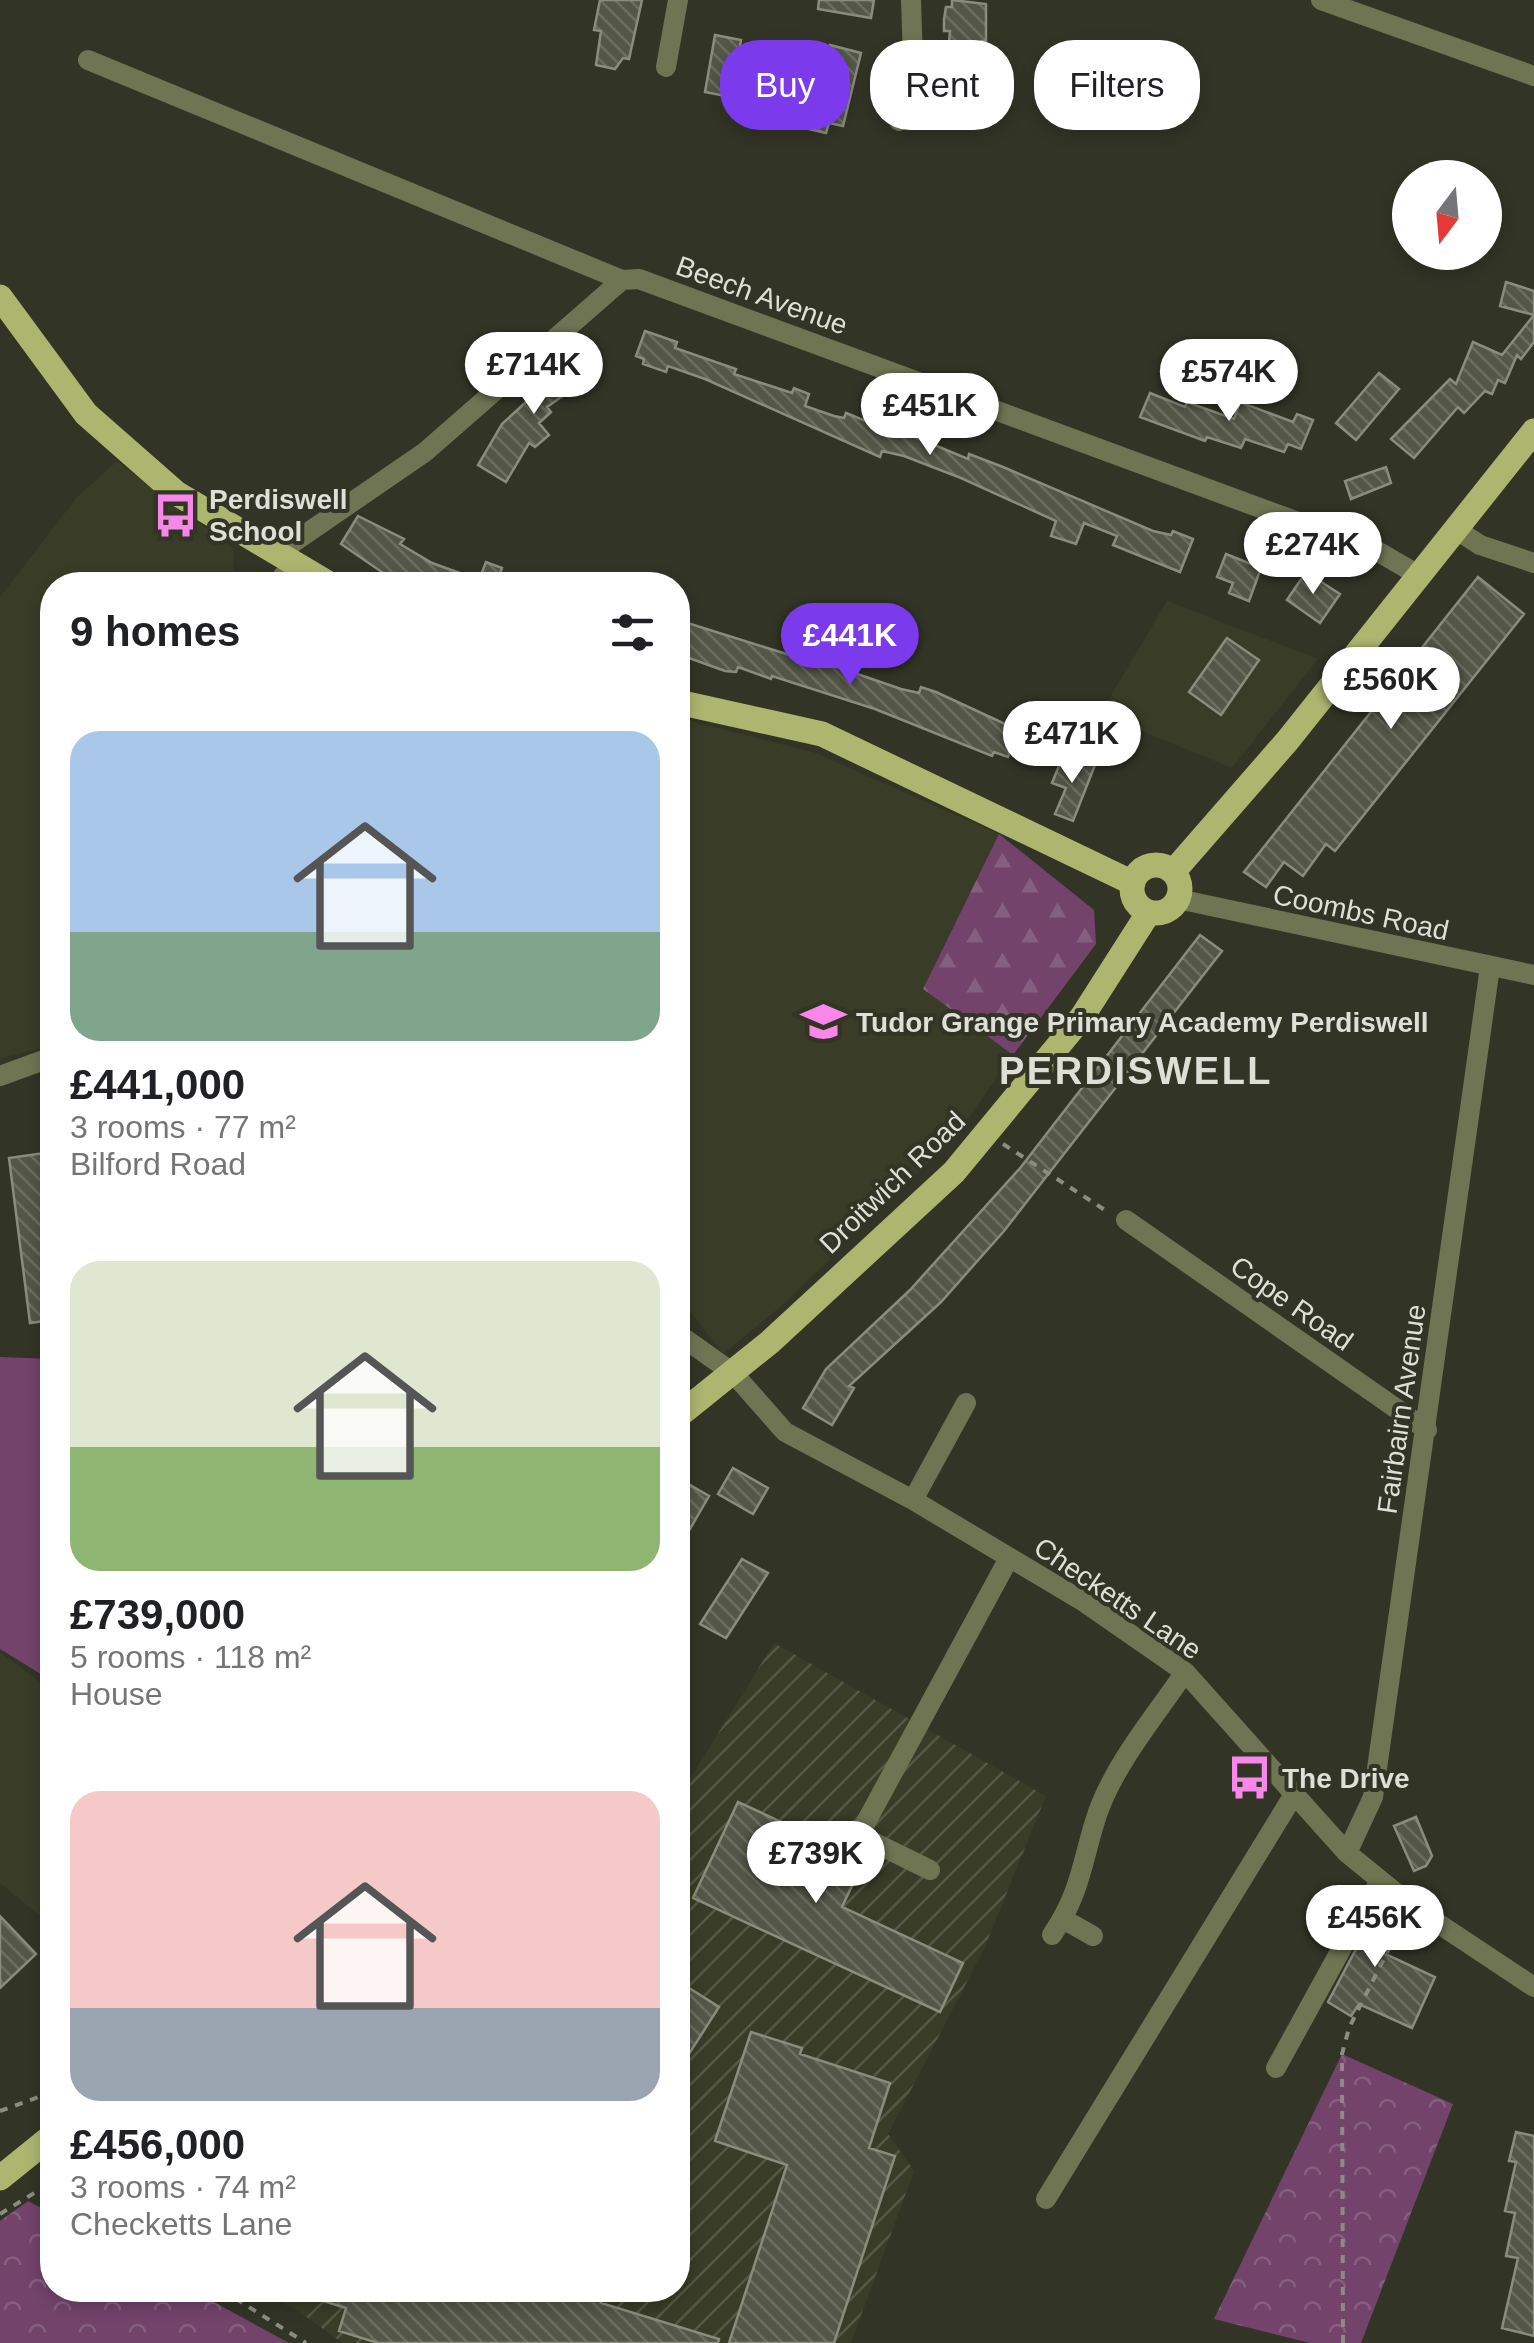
<!DOCTYPE html>
<html lang="en">
<head>
<meta charset="utf-8">
<style>
  body { margin:0; font-family:Helvetica,sans-serif; background:#f6f6f6; color:#202124; height:100vh; display:flex; flex-direction:column; font-size:38px; white-space:nowrap }
  * { box-sizing:border-box; margin:0 }
  p { font-size:32px; color:#757577 }
  .icon { flex:none; width:55px; height:55px; fill:none; stroke:currentColor; stroke-width:2; stroke-linecap:round; stroke-linejoin:round }
  .map { position:relative; flex:1; overflow:hidden }
  .drawer { position:absolute; left:40px; top:572px; width:650px; height:1730px; display:flex; flex-direction:column; background:#fff; border-radius:40px; box-shadow:0 5px 15px #0003 }
  .drawer>* { flex:none }
  .top-card { position:absolute; left:720px; top:40px; width:662px; height:90px; display:flex; gap:20px }
  .needle { width:65px; rotate:196deg }
  .fabs { position:absolute; left:1392px; top:160px; display:grid; gap:20px }
  .fabs a { display:grid; place-items:center; width:110px; height:110px; border-radius:50%; background:#fff; box-shadow:0 5px 15px #0003; font-size:50px }
  .price { position:absolute; translate:-50% -85px; padding:0 22px; border-radius:35px; background:#fff; color:#222; font-size:32px; line-height:65px; filter:drop-shadow(0 2px 5px #0008) }
  .price::after { content:''; position:absolute; left:50%; top:60px; width:30px; height:22px; margin-left:-15px; background:inherit; clip-path:polygon(0 0,100% 0,50% 100%) }
  .price.active { background:#7c3aed; color:#fff }
  ul { padding:0; list-style:none }
  li { display:grid; align-content:center; gap:20px; height:530px; padding:0 30px }
  li span { display:grid; place-items:center; height:310px; border-radius:30px; color:#555 }
  li>.icon { margin-inline-start:auto }
  span .icon { width:180px; height:180px; fill:#fffc; stroke-width:1 }
  li b { font-size:42px }
  h2 { display:flex; justify-content:space-between; align-items:center; height:120px; padding:0 30px; font-size:42px }
  .tag { padding:0 35px; border-radius:40px; background:#fff; box-shadow:0 5px 15px #0003; font-size:35px; line-height:90px }
  .tag.active { background:#7c3aed; color:#fff }
  .map>svg:first-child { display:block }
</style>
</head>
<body>
<div class="map">
<svg width="1534" height="2343" viewBox="0 0 1534 2343">
  <defs>
    <pattern id="industrial-furrows" width="10" height="10" patternUnits="userSpaceOnUse" patternTransform="scale(2.5)"><rect width="10" height="10" fill="#393c27"/><path d="M-1 1l2-2M0 10L10 0M9 11l2-2" fill="none" stroke="#555846"/></pattern>
    <pattern id="forest-firs" width="22" height="20" patternUnits="userSpaceOnUse" patternTransform="scale(2.5)"><rect width="22" height="20" fill="#73436c"/><path d="M5 1l3.5 6h-7zM16 11l3.5 6h-7z" fill="#865e80"/></pattern>
    <pattern id="park-crowns" width="20" height="18" patternUnits="userSpaceOnUse" patternTransform="scale(2.5)"><rect width="20" height="18" fill="#73436c"/><path d="M2 6a3 3 0 1 1 6 0M12 15a3 3 0 1 1 6 0" fill="none" stroke="#865e80"/></pattern>
    <pattern id="building-back-hatch" width="6" height="6" patternUnits="userSpaceOnUse" patternTransform="scale(2.5)"><rect width="6" height="6" fill="#545647"/><path d="M-1 5l2 2M0 0l6 6M5-1l2 2" fill="none" stroke="#6c6e61"/></pattern>
  </defs>
  <rect width="100%" height="100%" fill="#323426"/>
  <path fill="#393c27" d="M117,461L234,549L233,575L248,585H52V1045L0,1059V597L77,497Z
    M1167,601L1318,659L1232,768L1100,714Z
    M678,718L813,752L999,834L923,989L1013,1055L954,1138L785,1303L723,1354L678,1296Z
    M0,1652L52,1691V1926L0,1883Z
    M261,2290H309L299,2312Z"/>
  <path fill="url(#industrial-furrows)" d="M774,1643L1046,1796L984,1949L888,2134L914,2171L851,2343H343L299,2312L309,2290H678V1798Z"/>
  <path fill="url(#forest-firs)" d="M999,834L1094,910L1096,944L1013,1055L923,989Z"/>
  <path fill="url(#park-crowns)" d="M1342,2054L1453,2104L1361,2343H1310L1214,2319Z
    M28,2201L52,2214V2290H192L289,2343H0V2221Z"/>
  <path fill="#73436c" d="M0,1357L52,1359V1681L0,1649Z"/>
  <path fill="url(#building-back-hatch)" stroke="#8a8d7d" stroke-width="2.5" d="M600,0H642L629,59L623,58L615,69L596,65L601,31L594,30Z
    M819,0H874L871,18L818,9Z
    M952,0L986,4V41H982L980,60H974L973,77L946,75L950,31H944V19L946,7H952Z
    M715,35L741,40L731,97L705,92Z
    M830,45L861,53L843,126L829,123L826,133L809,129Z
    M1506,282L1534,291V315L1500,306Z
    M1534,315V342L1521,359L1517,355L1505,383L1498,380L1492,394L1485,391L1464,413L1458,407L1414,458L1391,439L1450,379L1456,384L1473,342L1502,355Z
    M645,331L677,342L675,348L736,369L734,374L792,393L794,388L809,394L805,406L834,416L844,418L846,413L878,426L879,422L968,459L969,454L1003,467L1153,531L1171,535L1173,531L1193,539L1180,572L1113,545L1117,536L1084,523L1076,544L1051,536L1056,521L961,478L904,456L882,451L880,457L705,379L668,366L666,372L643,364L644,359L636,356Z
    M587,349L601,369L547,407L551,412L539,423L549,435L535,447L529,443L506,482L478,465L502,424L552,378L550,375Z
    M1379,373L1399,389L1356,440L1336,423Z
    M1150,393L1185,407L1187,402L1234,419L1240,402L1293,422L1297,414L1313,420L1301,449L1288,444L1284,452L1245,439L1241,448L1207,437L1205,441L1140,417Z
    M1386,467L1391,483L1351,499L1345,481Z
    M358,516L404,539L400,544L432,563L479,580L486,562L502,568L496,585H443L418,576L414,585H408L389,577L341,544Z
    M1226,554L1261,568L1249,601L1229,593L1233,583L1217,577Z
    M1306,572L1340,594L1320,623L1287,600Z
    M1478,577L1524,614L1335,851L1326,844L1303,876L1284,862L1266,887L1244,872Z
    M678,620L796,657L799,647L833,659L831,665L901,689L919,693L921,687L936,692L1018,730L1008,757L994,752L992,756L875,709L772,676L771,679L738,667L736,672L725,671L678,654Z
    M1227,638L1259,660L1221,715L1189,692Z
    M1078,758L1095,765L1073,821L1055,814L1066,788L1052,783L1061,761L1075,766Z
    M1200,935L1222,951L1004,1231L941,1302L849,1386L854,1388L832,1425L803,1408L826,1369L910,1290L1021,1167Z
    M52,1152V1320L30,1323L9,1158Z
    M733,1468L768,1488L753,1514L718,1494Z
    M678,1478L709,1496L690,1529L678,1522Z
    M742,1559L768,1573L726,1638L700,1624Z
    M738,1802L864,1860L842,1907L963,1963L940,2012L693,1898Z
    M1416,1817L1432,1856L1426,1866L1414,1871L1394,1826Z
    M1342,1892L1354,1899L1349,1911L1355,1921L1369,1922L1377,1914L1391,1922L1379,1944L1386,1948L1383,1953L1435,1977L1412,2028L1359,2004L1351,2016L1328,2002L1357,1947L1349,1934L1331,1939L1319,1932Z
    M0,1916L36,1954L0,1988Z
    M678,1981L719,2007L678,2071Z
    M751,2032L802,2048L800,2054L890,2083L869,2148L895,2156L834,2343H729L787,2165L715,2141Z
    M1516,2132L1534,2136V2336L1502,2328L1518,2258L1506,2256L1515,2213L1505,2211L1516,2162L1509,2161Z
    M301,2290H605L601,2303L719,2339L718,2343H378L339,2331L346,2308L301,2294Z"/>
  <g fill="none" stroke-linecap="round" stroke-linejoin="round">
    <path stroke="#4c4e40" stroke-width="20" stroke-dasharray="20 10" stroke-linecap="butt" d="M1343,1946L1363,1910"/>
    <path stroke="#8c8d82" stroke-width="4" stroke-dasharray="8 8" stroke-linecap="butt" d="M1003,1144L1108,1212
      M0,2111L52,2092
      M0,2214L49,2184L42,2174
      M222,2290L306,2343
      M1343,2343L1342,2054L1349,2028L1402,1923"/>
    <path stroke="#6f7453" stroke-width="20" d="M1321,0L1534,76
      M88,60L622,280L639,279L1377,551L1420,576
      M666,67L678,0
      M899,121L913,60L911,0
      M1457,530L1480,545L1534,563
      M278,553L425,452L622,280
      M276,585L293,563
      M1178,899L1534,975
      M0,1076L52,1057
      M1126,1220L1427,1430
      M678,1334L733,1373L785,1432L913,1500L1084,1602L1185,1672L1347,1853L1412,1906L1534,1987
      M913,1500L966,1403
      M1347,1853L1373,1797L1490,967
      M930,1870L859,1835L1009,1558
      M1363,1910L1380,1881
      M1063,1919L1093,1936
      M1052,1935C1082,1891 1082,1859 1098,1812C1116,1762 1156,1715 1185,1672
      M1276,2068L1343,1946
      M1046,2199L1293,1796"/>
    <path stroke="#acb66f" stroke-width="25" d="M0,297L86,414L176,493L331,585
      M678,702L822,734L1133,883
      M1132 889a24 24 0 1 1 48 0a24 24 0 1 1-48 0Z
      M1173,872L1288,740L1534,431
      M678,1416L770,1342L954,1172L1082,1017L1149,912
      M0,2178L52,2136"/>
  </g>
  <defs>
    <symbol id="bus-bare" viewBox="-9 -9 18 18"><path d="M-5-6H5V4H4V6H2V4H-2V6H-4V4H-5ZM-3.5-4V0h7V-4ZM-3.5 1.2v1.5H-2V1.2ZM2 1.2v1.5H3.5V1.2Z" fill="#f987e9" stroke="#323426" stroke-width="2.5" paint-order="stroke"/></symbol>
    <symbol id="school-bare" viewBox="-9 -9 18 18"><path d="M0-5L7-2L0 1L-7-2ZM-4 1L0 2.5L4 1V4Q0 6-4 4Z" fill="#f987e9" stroke="#323426" stroke-width="2.5" paint-order="stroke"/></symbol>
  </defs>
  <g fill-rule="evenodd">
    <use href="#bus-bare" x="144" y="484" width="63" height="63"/>
    <use href="#school-bare" x="792" y="990" width="63" height="63"/>
    <use href="#bus-bare" x="1218" y="1746" width="63" height="63"/>
  </g>
  <g text-anchor="middle" stroke-width="8" stroke-linejoin="round" paint-order="stroke">
    <g font-size="28" fill="#dedfd6" stroke="#323426">
      <text transform="translate(762 295) rotate(20)" y="10">Beech Avenue</text>
      <text transform="translate(1361 912) rotate(12)" y="10">Coombs Road</text>
      <text transform="translate(892 1182) rotate(-44)" y="10">Droitwich Road</text>
      <text transform="translate(1292 1303) rotate(35)" y="10">Cope Road</text>
      <text transform="translate(1401 1409) rotate(-82)" y="10">Fairbairn Avenue</text>
      <text transform="translate(1118 1598) rotate(34)" y="10">Checketts Lane</text>
    </g>
    <g font-size="28" font-weight="bold" fill="#dedfd6" stroke="#323426" text-anchor="start">
      <text x="209" y="509">Perdiswell<tspan x="209" dy="32">School</tspan></text>
      <text x="856" y="1032">Tudor Grange Primary Academy Perdiswell</text>
      <text x="1282" y="1788">The Drive</text>
    </g>
    <g font-size="38" font-weight="bold" letter-spacing="2.5" fill="#dedfd6" stroke="#323426">
      <text x="1136" y="1084">PERDISWELL</text>
    </g>
  </g>
</svg>
<div class="fabs">
<a><svg class="needle" viewBox="-14 -14 28 28"><path d="M0-13l5 13h-10z" fill="#e53935"/><path d="M0 13l5-13h-10z" fill="#757577"/></svg></a>
</div>
<b class="price" style="left:534px;top:417px">£714K</b>
<b class="price" style="left:1229px;top:424px">£574K</b>
<b class="price" style="left:930px;top:458px">£451K</b>
<b class="price" style="left:1313px;top:597px">£274K</b>
<b class="price active" style="left:850px;top:688px">£441K</b>
<b class="price" style="left:1391px;top:732px">£560K</b>
<b class="price" style="left:1072px;top:786px">£471K</b>
<b class="price" style="left:816px;top:1906px">£739K</b>
<b class="price" style="left:1375px;top:1970px">£456K</b>
<div class="top-card">
<a class="tag active">Buy</a>
<a class="tag">Rent</a>
<a class="tag">Filters</a>
</div>
<section class="drawer">
<h2>9 homes<svg class="icon" aria-label="filters" viewBox="0 0 24 24"><path d="M4 7h16M4 17h16"/><circle cx="9" cy="7" r="2"/><circle cx="15" cy="17" r="2"/></svg></h2>
<ul>
<li><span style="background:linear-gradient(#a9c7e8 65%,#7fa58c 0)"><svg class="icon" aria-label="home" viewBox="0 0 24 24"><path d="M3 11l9-7 9 7M6 9v11h12V9"/></svg></span><div><b>£441,000</b><p>3 rooms · 77 m²</p><p>Bilford Road</p></div></li>
<li><span style="background:linear-gradient(#dfe7d0 60%,#8fb573 0)"><svg class="icon" aria-label="home" viewBox="0 0 24 24"><path d="M3 11l9-7 9 7M6 9v11h12V9"/></svg></span><div><b>£739,000</b><p>5 rooms · 118 m²</p><p>House</p></div></li>
<li><span style="background:linear-gradient(#f6c9c9 70%,#9aa5b1 0)"><svg class="icon" aria-label="home" viewBox="0 0 24 24"><path d="M3 11l9-7 9 7M6 9v11h12V9"/></svg></span><div><b>£456,000</b><p>3 rooms · 74 m²</p><p>Checketts Lane</p></div></li>
</ul>
</section>
</div>
</body>
</html>
